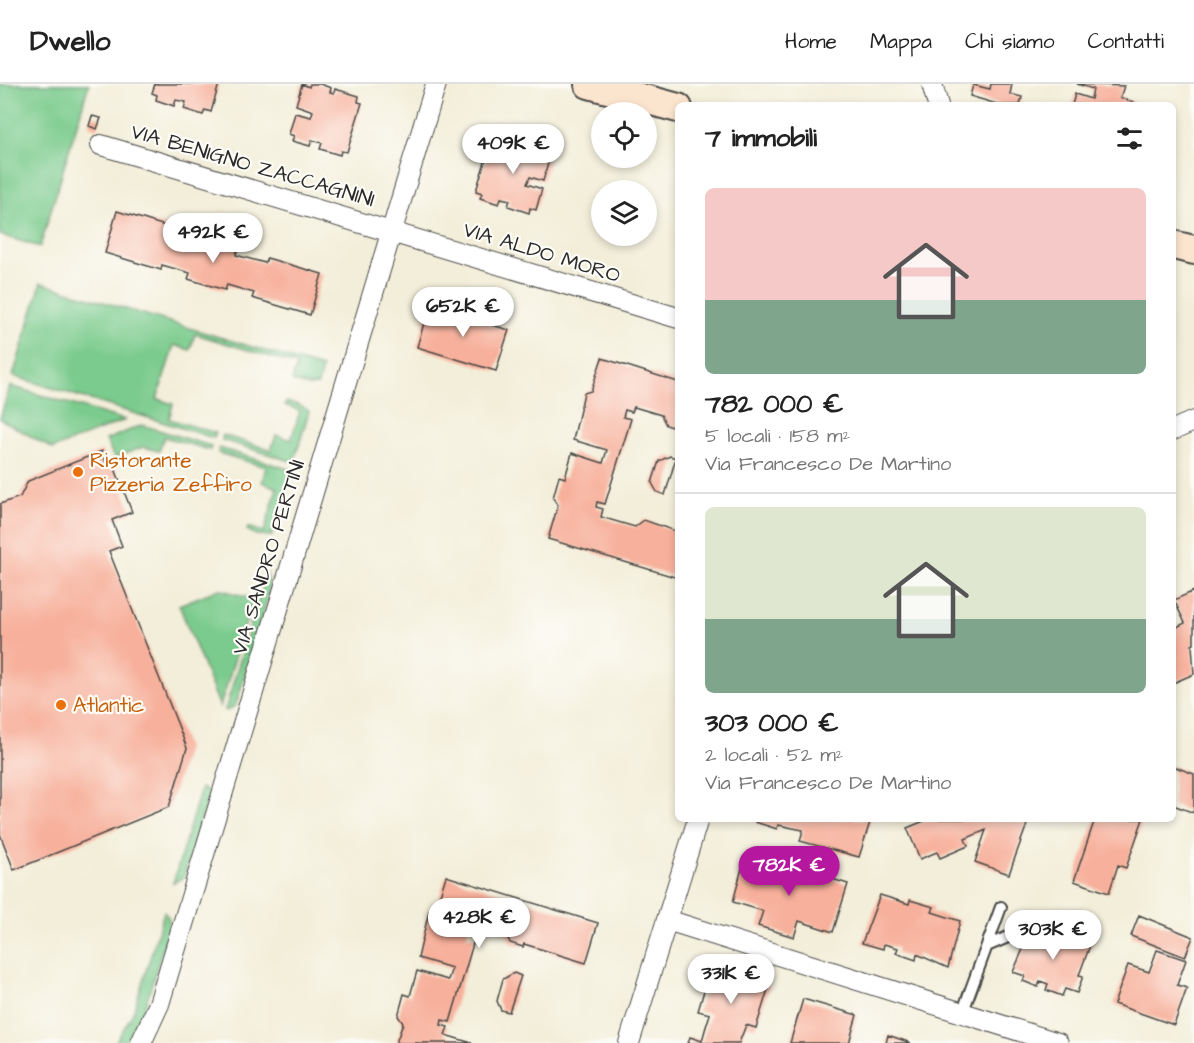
<!DOCTYPE html>
<html lang="it">
<head>
<meta charset="utf-8">
<style>
  body { margin:0; font-family:"Architects Daughter",sans-serif; background:#f2f2f2; color:#222; height:100vh; display:flex; flex-direction:column; font-size:22px; white-space:nowrap }
  * { box-sizing:border-box; margin:0 }
  p { font-size:20px; color:#767676 }
  .icon { flex:none; width:33px; height:33px; fill:none; stroke:currentColor; stroke-width:2; stroke-linecap:round; stroke-linejoin:round }
  .map { position:relative; flex:1; overflow:hidden }
  .details { position:absolute; left:675px; top:18px; width:501px; height:720px; display:flex; flex-direction:column; background:#fff; border-radius:9px; box-shadow:0 3px 9px #0003 }
  .details>* { flex:none }
  .controls { position:absolute; left:591px; top:18px; display:grid; gap:12px }
  .controls a { display:grid; place-items:center; width:66px; height:66px; border-radius:50%; background:#fff; box-shadow:0 3px 9px #0003; font-size:30px }
  .price { position:absolute; translate:-50% -51px; padding:0 14px; border-radius:21px; background:#fff; color:#222; font-size:20px; line-height:39px; filter:drop-shadow(0 2px 3px #0008) }
  .price::after { content:''; position:absolute; left:50%; top:36px; width:18px; height:14px; margin-left:-9px; background:inherit; clip-path:polygon(0 0,100% 0,50% 100%) }
  .price.on { background:#b5179e; color:#fff }
  ul { padding:0; list-style:none }
  li { display:grid; align-content:center; gap:12px; height:318px; padding:0 30px }
  li+li { border-top:2px solid #e0e0e0 }
  li span { display:grid; place-items:center; height:186px; border-radius:9px; color:#555 }
  li>.icon { margin-inline-start:auto }
  span .icon { width:108px; height:108px; fill:#fffc; stroke-width:1 }
  li b { font-size:26px }
  h2 { display:flex; justify-content:space-between; align-items:center; height:72px; padding:0 30px; font-size:26px }
  header { display:flex; align-items:center; gap:36px; box-sizing:border-box; height:84px; padding:0 30px; background:#fff; border-bottom:2px solid #e0e0e0 }
  header strong { font-size:28px }
  nav { display:flex; gap:33px; margin-inline-start:auto; font-size:21px }
  .map>svg:first-child { display:block }
</style>
</head>
<body>
<header>
<strong>Dwello</strong>
<nav><a>Home</a><a>Mappa</a><a>Chi siamo</a><a>Contatti</a></nav>
</header>
<div class="map">
<svg width="1194" height="959" viewBox="0 0 1194 959">
  <rect width="100%" height="100%" fill="#fdfcf7"/>
  <filter id="ink" filterUnits="userSpaceOnUse"><feTurbulence type="fractalNoise" baseFrequency=".0167" numOctaves="2"/><feDisplacementMap in="SourceGraphic" scale="12" xChannelSelector="R" yChannelSelector="G"/><feConvolveMatrix kernelMatrix="1 2 1 2 8 2 1 2 1" color-interpolation-filters="sRGB"/></filter>
  <filter id="wash" filterUnits="userSpaceOnUse"><feTurbulence type="fractalNoise" baseFrequency=".008" numOctaves="4" result="noise"/><feDisplacementMap in="SourceGraphic" scale="24" xChannelSelector="R" yChannelSelector="G"/><feGaussianBlur stdDeviation="1.35" result="paint"/><feColorMatrix in="noise" values="0 0 0 0 0 0 0 0 0 0 0 0 0 0 0 0 0 1.4 0 .05"/><feComposite in="paint" operator="in"/></filter>
  <g filter="url(#wash)">
    <rect width="100%" height="100%" fill="#f3eed9"/>
    <path fill="#7acb8d" stroke="#527b5c" stroke-width="1.5" d="M0,0H89L40,163L0,151Z
      M41,199L322,284L318,301L308,302L292,297L297,281L195,250L190,266L174,261L157,315L173,320L169,335L216,349L214,354L13,292Z
      M10,302L125,336L53,365L0,335Z
      M286,318L299,321L309,327L294,378L222,356L223,351L271,366L276,351L291,356L300,327L285,321Z
      M142,341L211,362L210,366L164,353L159,367L143,363L114,374L106,356Z
      M219,364L292,386L272,452L256,451L247,446L248,443L264,448L277,404L262,398L266,383L218,369Z
      M266,489L270,500L268,513L236,621L227,627L225,626Z
      M219,505L253,515L220,623L179,521Z
      M201,704L210,707L184,793L173,799Z
      M164,828L169,834V844L144,926L126,959H115L133,929Z"/>
    <g id="blocks">
      <path fill="#f7b09b" d="M155,0H219L211,28L205,26L203,31L184,25L186,18L176,16L174,22L156,16L157,11L152,9Z
        M302,0L309,3L310,0H320L331,4L330,8L334,9L335,5L359,12L358,18L362,19L347,68L341,67L340,71L320,65L322,59L312,56L310,62L292,57L294,52L289,50L295,29L311,33L313,27L296,21Z
        M991,0H1012L1010,10L1022,13L1020,21H1000L970,12L973,1L990,5Z
        M1077,0L1124,2L1120,14L1134,18L1133,21H1072L1075,10L1091,15L1093,5Z
        M92,32L101,34L97,45L89,42Z
        M500,55L519,61L518,65L523,67L524,62L547,69L545,75L549,76L543,97L530,93L527,100L542,105L536,126L530,124L529,129L508,122L510,116L501,114L499,120L480,114L482,109L476,107L491,58L498,60Z
        M117,127L175,145L173,152L200,160L202,154L238,164L236,171L265,179L267,174L322,190L310,231L252,214L254,209L227,201L225,206L188,195L190,189L162,181L161,186L105,169Z
        M429,222L509,246L496,287L417,263Z
        M602,274L678,298V345L666,341L661,331L634,323L632,328L625,326L623,333L631,335L605,420L597,418L596,423L603,425L601,433L635,443L644,436L678,448V494L548,455L558,421L553,414L559,392L565,394L572,369L603,379L607,366L573,356L584,309L591,307Z
        M102,367L106,379L112,377L132,428L112,436L122,462L109,467L187,664L169,723L14,786L0,750V420L20,413L28,397Z
        M670,372L676,374L665,411L657,408L652,399L659,377Z
        M1194,507V560L1192,561L1194,590L1173,599V545L1185,539L1174,516Z
        M1173,682L1194,690V729L1173,721Z
        M756,735H871L859,773L800,757L803,746L778,741L777,745L755,738Z
        M929,735H1029L1009,790L975,778L986,746L965,755L968,762L940,774L937,768L920,775L907,744Z
        M1095,735H1143L1126,784L1118,781L1109,809L1074,797Z
        M749,770L778,779L776,786L810,797L813,789L848,800L833,848L799,837L794,853L758,842L763,827L733,818L744,776L746,777Z
        M446,792L598,839L586,879L524,860L523,863L510,859L506,849L478,840L477,846L469,844L467,851L475,853L450,938L442,936L441,941L448,943L445,951L472,959H396L403,939L398,932L404,910L410,912L417,887L448,896L452,884L418,874L429,827L436,824Z
        M880,811L909,820L910,816L934,823L932,828L960,837L948,884L917,870L916,876L896,869L898,864L884,860L883,865L862,859Z
        M1139,831L1193,853L1185,873L1131,852Z
        M1034,840L1058,849L1055,858L1063,861L1068,850L1091,859L1079,891L1083,892L1077,909L1065,905L1062,912L1046,906L1048,900L1040,897L1038,903L1023,897L1025,892L1013,888Z
        M1157,866L1186,876L1177,901L1187,904L1174,941L1114,920L1128,881L1149,888Z
        M711,883L727,888L728,884L758,893L756,898L769,902L756,944L746,941L739,959H688L690,953L702,957L705,946L710,930L698,927Z
        M514,889L521,892L509,928L501,926L497,917L503,895Z
        M803,915L857,931L849,959H790Z
        M888,951L911,959H886Z"/>
    </g>
  </g>
  <g filter="url(#ink)">
    <use href="#blocks" fill-opacity="0" stroke="#494845" stroke-width="1.5"/>
    <g fill="none" stroke-linecap="round" stroke-linejoin="round">
      <defs>
        <path id="lane" d="M987,862L1015,850
          M963,927L1001,823"/>
        <path id="street" d="M932,0L938,21
          M101,61L678,234
          M1173,346L1194,337
          M667,836L1058,959
          M141,959L159,920L436,0
          M629,959L698,735"/>
        <path id="secondary" d="M589,0L678,24
          M1173,161L1194,166"/>
      </defs>
      <use href="#lane" stroke="#494845" stroke-width="14"/>
      <use href="#street" stroke="#494845" stroke-width="22"/>
      <use href="#secondary" stroke="#494845" stroke-width="32"/>
      <use href="#lane" stroke="#fff" stroke-width="10"/>
      <use href="#street" stroke="#fff" stroke-width="20"/>
      <use href="#secondary" stroke="#fce5cf" stroke-width="28"/>
    </g>
  </g>
  <g fill="#e8710a" stroke="#fdfcf7" stroke-width="2">
    <circle cx="78" cy="388" r="6"/>
    <circle cx="61" cy="621" r="6"/>
  </g>
  <g text-anchor="middle" stroke-width="4.5" stroke-linejoin="round" paint-order="stroke">
    <g font-size="21" fill="#2b2b2b" stroke="#fdfcf7">
      <text transform="translate(253 81) rotate(16)" y="7">VIA BENIGNO ZACCAGNINI</text>
      <text transform="translate(542 168) rotate(17)" y="7">VIA ALDO MORO</text>
      <text transform="translate(268 473) rotate(-73)" y="7">VIA SANDRO PERTINI</text>
    </g>
    <g font-size="21" fill="#c56008" stroke="#fdfcf7" text-anchor="start">
      <text x="90" y="383">Ristorante<tspan x="90" dy="24">Pizzeria Zeffiro</tspan></text>
      <text x="73" y="628">Atlantic</text>
    </g>
  </g>
</svg>
<div class="controls">
<a><svg class="icon" aria-label="locate" viewBox="0 0 24 24"><circle cx="12" cy="12" r="6"/><path d="M12 2v4M12 18v4M2 12h4M18 12h4"/></svg></a>
<a><svg class="icon" aria-label="layers" viewBox="0 0 24 24"><path d="M12 4l9 5-9 5-9-5zM3 14l9 5 9-5"/></svg></a>
</div>
<b class="price" style="left:513px;top:91px">409K €</b>
<b class="price" style="left:213px;top:180px">492K €</b>
<b class="price" style="left:463px;top:254px">652K €</b>
<b class="price on" style="left:789px;top:813px">782K €</b>
<b class="price" style="left:479px;top:865px">428K €</b>
<b class="price" style="left:1053px;top:877px">303K €</b>
<b class="price" style="left:731px;top:921px">331K €</b>
<section class="details">
<h2>7 immobili<svg class="icon" aria-label="filters" viewBox="0 0 24 24"><path d="M4 7h16M4 17h16"/><circle cx="9" cy="7" r="2"/><circle cx="15" cy="17" r="2"/></svg></h2>
<ul>
<li><span style="background:linear-gradient(#f6c9c9 60%,#7fa58c 0)"><svg class="icon" aria-label="home" viewBox="0 0 24 24"><path d="M3 11l9-7 9 7M6 9v11h12V9"/></svg></span><div><b>782 000 €</b><p>5 locali · 158 m²</p><p>Via Francesco De Martino</p></div></li>
<li><span style="background:linear-gradient(#dfe7d0 60%,#7fa58c 0)"><svg class="icon" aria-label="home" viewBox="0 0 24 24"><path d="M3 11l9-7 9 7M6 9v11h12V9"/></svg></span><div><b>303 000 €</b><p>2 locali · 52 m²</p><p>Via Francesco De Martino</p></div></li>
</ul>
</section>
</div>
</body>
</html>
